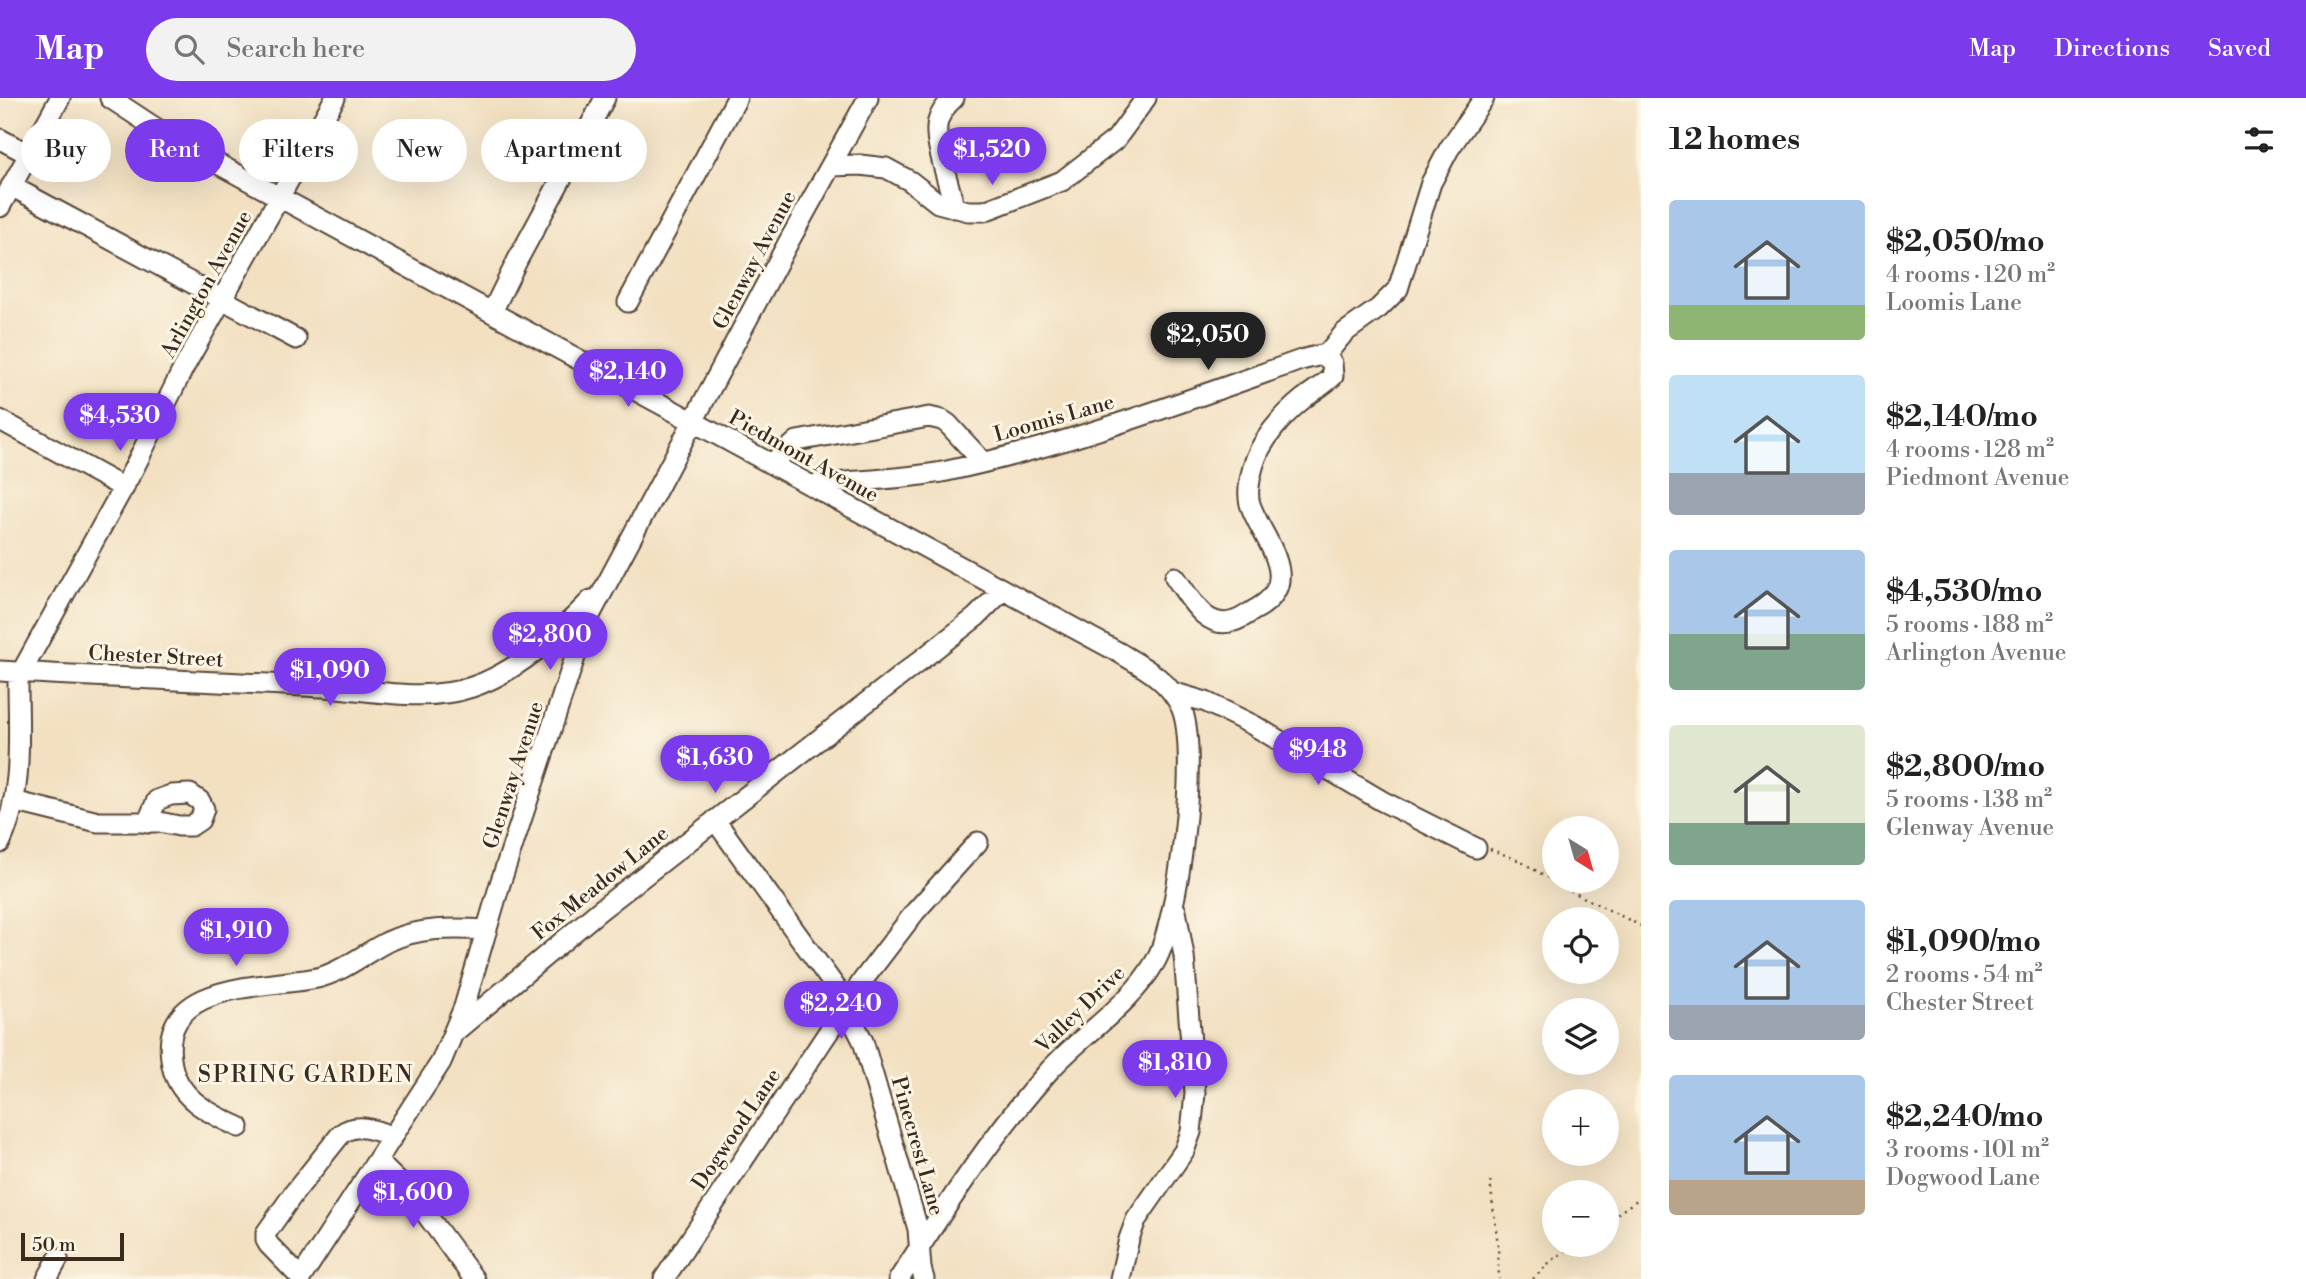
<!DOCTYPE html>
<html lang="en">
<head>
<meta charset="utf-8">
<style>
  body { margin:0; font-family:"Libre Bodoni",serif; background:#f2f2f2; color:#222; height:100vh; display:flex; flex-direction:column; font-size:26px; white-space:nowrap }
  * { box-sizing:border-box; margin:0 }
  p { font-size:23px; color:#767676 }
  .icon { flex:none; width:38px; height:38px; fill:none; stroke:currentColor; stroke-width:2; stroke-linecap:round; stroke-linejoin:round }
  .map { position:relative; flex:1; overflow:hidden }
  .panel { display:flex; flex-direction:column; background:#fff; width:665px }
  .panel>* { flex:none }
  .hud { position:absolute; left:21px; top:21px; width:665px; height:63px; display:flex; gap:14px }
  .needle { width:46px; rotate:143deg }
  .buttons { position:absolute; left:1542px; top:718px; display:grid; gap:14px }
  .buttons a { display:grid; place-items:center; width:77px; height:77px; border-radius:50%; background:#fff; box-shadow:0 7px 28px #0002; font-size:35px }
  .scale { position:absolute; left:21px; bottom:18px; width:103px; box-sizing:border-box; padding-left:7px; border:4px solid #3b2a1e; border-top:0; font-size:19px; line-height:24px; white-space:nowrap; color:#3b2a1e; -webkit-text-stroke:5px #fcf5e5; paint-order:stroke }
  .price { position:absolute; translate:-50% -60px; padding:0 16px; border-radius:24px; background:#7c3aed; color:#fff; font-size:23px; line-height:46px; filter:drop-shadow(0 2px 4px #0008) }
  .price::after { content:''; position:absolute; left:50%; top:42px; width:21px; height:16px; margin-left:-10px; background:inherit; clip-path:polygon(0 0,100% 0,50% 100%) }
  .price.current { background:#222; color:#fff }
  ul { padding:0; list-style:none }
  li { display:flex; align-items:center; gap:21px; height:175px; padding:0 28px }
  li span { display:grid; place-items:center; flex:none; width:196px; height:140px; border-radius:7px; color:#555 }
  li>.icon { margin-inline-start:auto }
  span .icon { width:84px; height:84px; fill:#fffc; stroke-width:1 }
  li b { font-size:30px }
  h2 { display:flex; justify-content:space-between; align-items:center; height:84px; padding:0 28px; font-size:30px }
  .chip { padding:0 24px; border-radius:32px; background:#fff; box-shadow:0 7px 28px #0002; font-size:24px; line-height:63px }
  .chip.current { background:#7c3aed; color:#fff }
  header { display:flex; align-items:center; gap:42px; box-sizing:border-box; height:98px; padding:0 35px; background:#7c3aed; color:#fff }
  header strong { font-size:33px }
  nav { display:flex; gap:38px; margin-inline-start:auto; font-size:24px }
  .search { width:490px; height:63px; background:#f2f2f2; display:flex; align-items:center; gap:18px; box-sizing:border-box; padding:0 24px; border-radius:38px; color:#767676; font-size:26px }
  main { display:flex; flex:1; min-height:0 }
  .map>svg:first-child { display:block }
</style>
</head>
<body>
<header>
<strong>Map</strong>
<div class="search"><svg class="icon" aria-label="search" viewBox="0 0 24 24"><circle cx="10" cy="10" r="6"/><path d="M15 15l6 6"/></svg>Search here</div>
<nav><a>Map</a><a>Directions</a><a>Saved</a></nav>
</header>
<main>
<div class="map">
<svg width="1641" height="1181" viewBox="0 0 1641 1181">
  <rect width="100%" height="100%" fill="#fcf5e5"/>
  <filter id="ink" filterUnits="userSpaceOnUse"><feTurbulence type="fractalNoise" baseFrequency=".0143" numOctaves="2"/><feDisplacementMap in="SourceGraphic" scale="14" xChannelSelector="R" yChannelSelector="G"/><feConvolveMatrix kernelMatrix="1 2 1 2 8 2 1 2 1" color-interpolation-filters="sRGB"/></filter>
  <filter id="wash" filterUnits="userSpaceOnUse"><feTurbulence type="fractalNoise" baseFrequency=".00686" numOctaves="4" result="noise"/><feDisplacementMap in="SourceGraphic" scale="28" xChannelSelector="R" yChannelSelector="G"/><feGaussianBlur stdDeviation="1.57" result="paint"/><feColorMatrix in="noise" values="0 0 0 0 0 0 0 0 0 0 0 0 0 0 0 0 0 1.4 0 .05"/><feComposite in="paint" operator="in"/></filter>
  <g filter="url(#wash)">
    <rect width="100%" height="100%" fill="#f2e0c1"/>
  </g>
  <g filter="url(#ink)">
    <g fill="none" stroke-linecap="round" stroke-linejoin="round">
      <defs>
        <path id="minor" d="M110,0L151,27L196,54L1118,554C1143,569 1168,581 1181,609C1200,651 1179,823 1155,864C1129,909 1082,936 1048,974C991,1038 945,1110 899,1181
          M954,0C946,7 941,13 938,23C932,41 951,89 954,110
          M0,41L28,56
          M831,68L860,67L886,70L910,83L938,105L968,113H984L1062,83L1116,41L1146,0
          M11,88L296,241
          M0,109L60,0
          M628,204L737,0
          M492,214L518,161L605,0
          M0,322L124,390
          M771,366L797,343L929,319L942,322L948,326L983,364
          M810,387C855,382 902,382 947,373C1068,347 1185,303 1301,262L1321,257L1325,258L1344,235L1379,210L1398,191L1431,85L1449,51L1484,0
          M1175,479C1189,498 1205,533 1234,523C1242,521 1250,514 1258,510C1305,482 1261,440 1250,406C1247,396 1250,380 1253,369C1260,343 1282,318 1303,301C1313,293 1324,287 1333,278L1332,265L1325,258
          M0,573C108,580 216,583 324,589C372,592 425,605 472,589C517,574 558,536 591,502
          M1172,594L1206,604L1253,627L1382,703L1476,750
          M13,703L98,724H159L179,728H191L200,722L204,711L200,703L190,696L171,697L157,702L147,725
          M715,722L836,890L863,943L918,1131L921,1170L924,1181
          M0,745C24,696 18,636 18,582L21,575L134,370L183,271L335,0
          M457,932L599,813L976,519L1003,492
          M239,1029C208,1015 175,999 171,961C160,880 272,891 321,879C345,872 365,855 387,844C419,829 452,830 487,832
          M377,1063L412,1097L474,1181
          M301,1180L269,1147L266,1142V1135L294,1095L341,1036C357,1024 376,1032 393,1039
          M47,1181L58,1161
          M300,1181L441,964L464,909L500,786L587,523L788,145L868,0
          M664,1181L863,882L915,814L978,744
          M1120,1181L1129,1141L1136,1122L1184,1053L1191,1034L1195,995L1184,858L1176,813"/>
      </defs>
      <use href="#minor" stroke="#564536" stroke-width="23"/>
      <path stroke="#564536" stroke-width="2.5" stroke-dasharray="2 5" stroke-linecap="butt" d="M1490,751L1518,762L1571,793L1641,828
        M1490,1083L1498,1147L1499,1181
        M1606,1124L1641,1099
        M1533,1181L1550,1164L1575,1146"/>
      <use href="#minor" stroke="#fff" stroke-width="19"/>
    </g>
  </g>
  <g text-anchor="middle" stroke-width="6" stroke-linejoin="round" paint-order="stroke">
    <g font-size="21" fill="#3b2a1e" stroke="#fcf5e5">
      <text transform="translate(754 162) rotate(-62)" y="7">Glenway Avenue</text>
      <text transform="translate(206 186) rotate(-61)" y="7">Arlington Avenue</text>
      <text transform="translate(1054 320) rotate(-16)" y="7">Loomis Lane</text>
      <text transform="translate(804 358) rotate(29)" y="7">Piedmont Avenue</text>
      <text transform="translate(156 558) rotate(3)" y="7">Chester Street</text>
      <text transform="translate(513 677) rotate(-72)" y="7">Glenway Avenue</text>
      <text transform="translate(600 785) rotate(-39)" y="7">Fox Meadow Lane</text>
      <text transform="translate(1080 911) rotate(-44)" y="7">Valley Drive</text>
      <text transform="translate(736 1031) rotate(-56)" y="7">Dogwood Lane</text>
      <text transform="translate(918 1048) rotate(74)" y="7">Pinecrest Lane</text>
    </g>
    <g font-size="23" letter-spacing="2" fill="#3b2a1e" stroke="#fcf5e5">
      <text x="306" y="984">SPRING GARDEN</text>
    </g>
  </g>
</svg>
<div class="buttons">
<a><svg class="needle" viewBox="-14 -14 28 28"><path d="M0-13l5 13h-10z" fill="#e53935"/><path d="M0 13l5-13h-10z" fill="#767676"/></svg></a>
<a><svg class="icon" aria-label="locate" viewBox="0 0 24 24"><circle cx="12" cy="12" r="6"/><path d="M12 2v4M12 18v4M2 12h4M18 12h4"/></svg></a>
<a><svg class="icon" aria-label="layers" viewBox="0 0 24 24"><path d="M12 4l9 5-9 5-9-5zM3 14l9 5 9-5"/></svg></a>
<a>+</a>
<a>−</a>
</div>
<div class="scale">50 m</div>
<b class="price" style="left:992px;top:89px">$1,520</b>
<b class="price current" style="left:1208px;top:274px">$2,050</b>
<b class="price" style="left:628px;top:311px">$2,140</b>
<b class="price" style="left:120px;top:355px">$4,530</b>
<b class="price" style="left:550px;top:574px">$2,800</b>
<b class="price" style="left:330px;top:610px">$1,090</b>
<b class="price" style="left:1318px;top:689px">$948</b>
<b class="price" style="left:715px;top:697px">$1,630</b>
<b class="price" style="left:236px;top:870px">$1,910</b>
<b class="price" style="left:841px;top:943px">$2,240</b>
<b class="price" style="left:1175px;top:1002px">$1,810</b>
<b class="price" style="left:413px;top:1132px">$1,600</b>
<div class="hud">
<a class="chip">Buy</a>
<a class="chip current">Rent</a>
<a class="chip">Filters</a>
<a class="chip">New</a>
<a class="chip">Apartment</a>
</div>
</div>
<section class="panel">
<h2>12 homes<svg class="icon" aria-label="filters" viewBox="0 0 24 24"><path d="M4 7h16M4 17h16"/><circle cx="9" cy="7" r="2"/><circle cx="15" cy="17" r="2"/></svg></h2>
<ul>
<li><span style="background:linear-gradient(#a9c7e8 75%,#8fb573 0)"><svg class="icon" aria-label="home" viewBox="0 0 24 24"><path d="M3 11l9-7 9 7M6 9v11h12V9"/></svg></span><div><b>$2,050/mo</b><p>4 rooms · 120 m²</p><p>Loomis Lane</p></div></li>
<li><span style="background:linear-gradient(#bfe0f5 70%,#9aa5b1 0)"><svg class="icon" aria-label="home" viewBox="0 0 24 24"><path d="M3 11l9-7 9 7M6 9v11h12V9"/></svg></span><div><b>$2,140/mo</b><p>4 rooms · 128 m²</p><p>Piedmont Avenue</p></div></li>
<li><span style="background:linear-gradient(#a9c7e8 60%,#7fa58c 0)"><svg class="icon" aria-label="home" viewBox="0 0 24 24"><path d="M3 11l9-7 9 7M6 9v11h12V9"/></svg></span><div><b>$4,530/mo</b><p>5 rooms · 188 m²</p><p>Arlington Avenue</p></div></li>
<li><span style="background:linear-gradient(#dfe7d0 70%,#7fa58c 0)"><svg class="icon" aria-label="home" viewBox="0 0 24 24"><path d="M3 11l9-7 9 7M6 9v11h12V9"/></svg></span><div><b>$2,800/mo</b><p>5 rooms · 138 m²</p><p>Glenway Avenue</p></div></li>
<li><span style="background:linear-gradient(#a9c7e8 75%,#9aa5b1 0)"><svg class="icon" aria-label="home" viewBox="0 0 24 24"><path d="M3 11l9-7 9 7M6 9v11h12V9"/></svg></span><div><b>$1,090/mo</b><p>2 rooms · 54 m²</p><p>Chester Street</p></div></li>
<li><span style="background:linear-gradient(#a9c7e8 75%,#b9a48a 0)"><svg class="icon" aria-label="home" viewBox="0 0 24 24"><path d="M3 11l9-7 9 7M6 9v11h12V9"/></svg></span><div><b>$2,240/mo</b><p>3 rooms · 101 m²</p><p>Dogwood Lane</p></div></li>
</ul>
</section>
</main>
</body>
</html>
